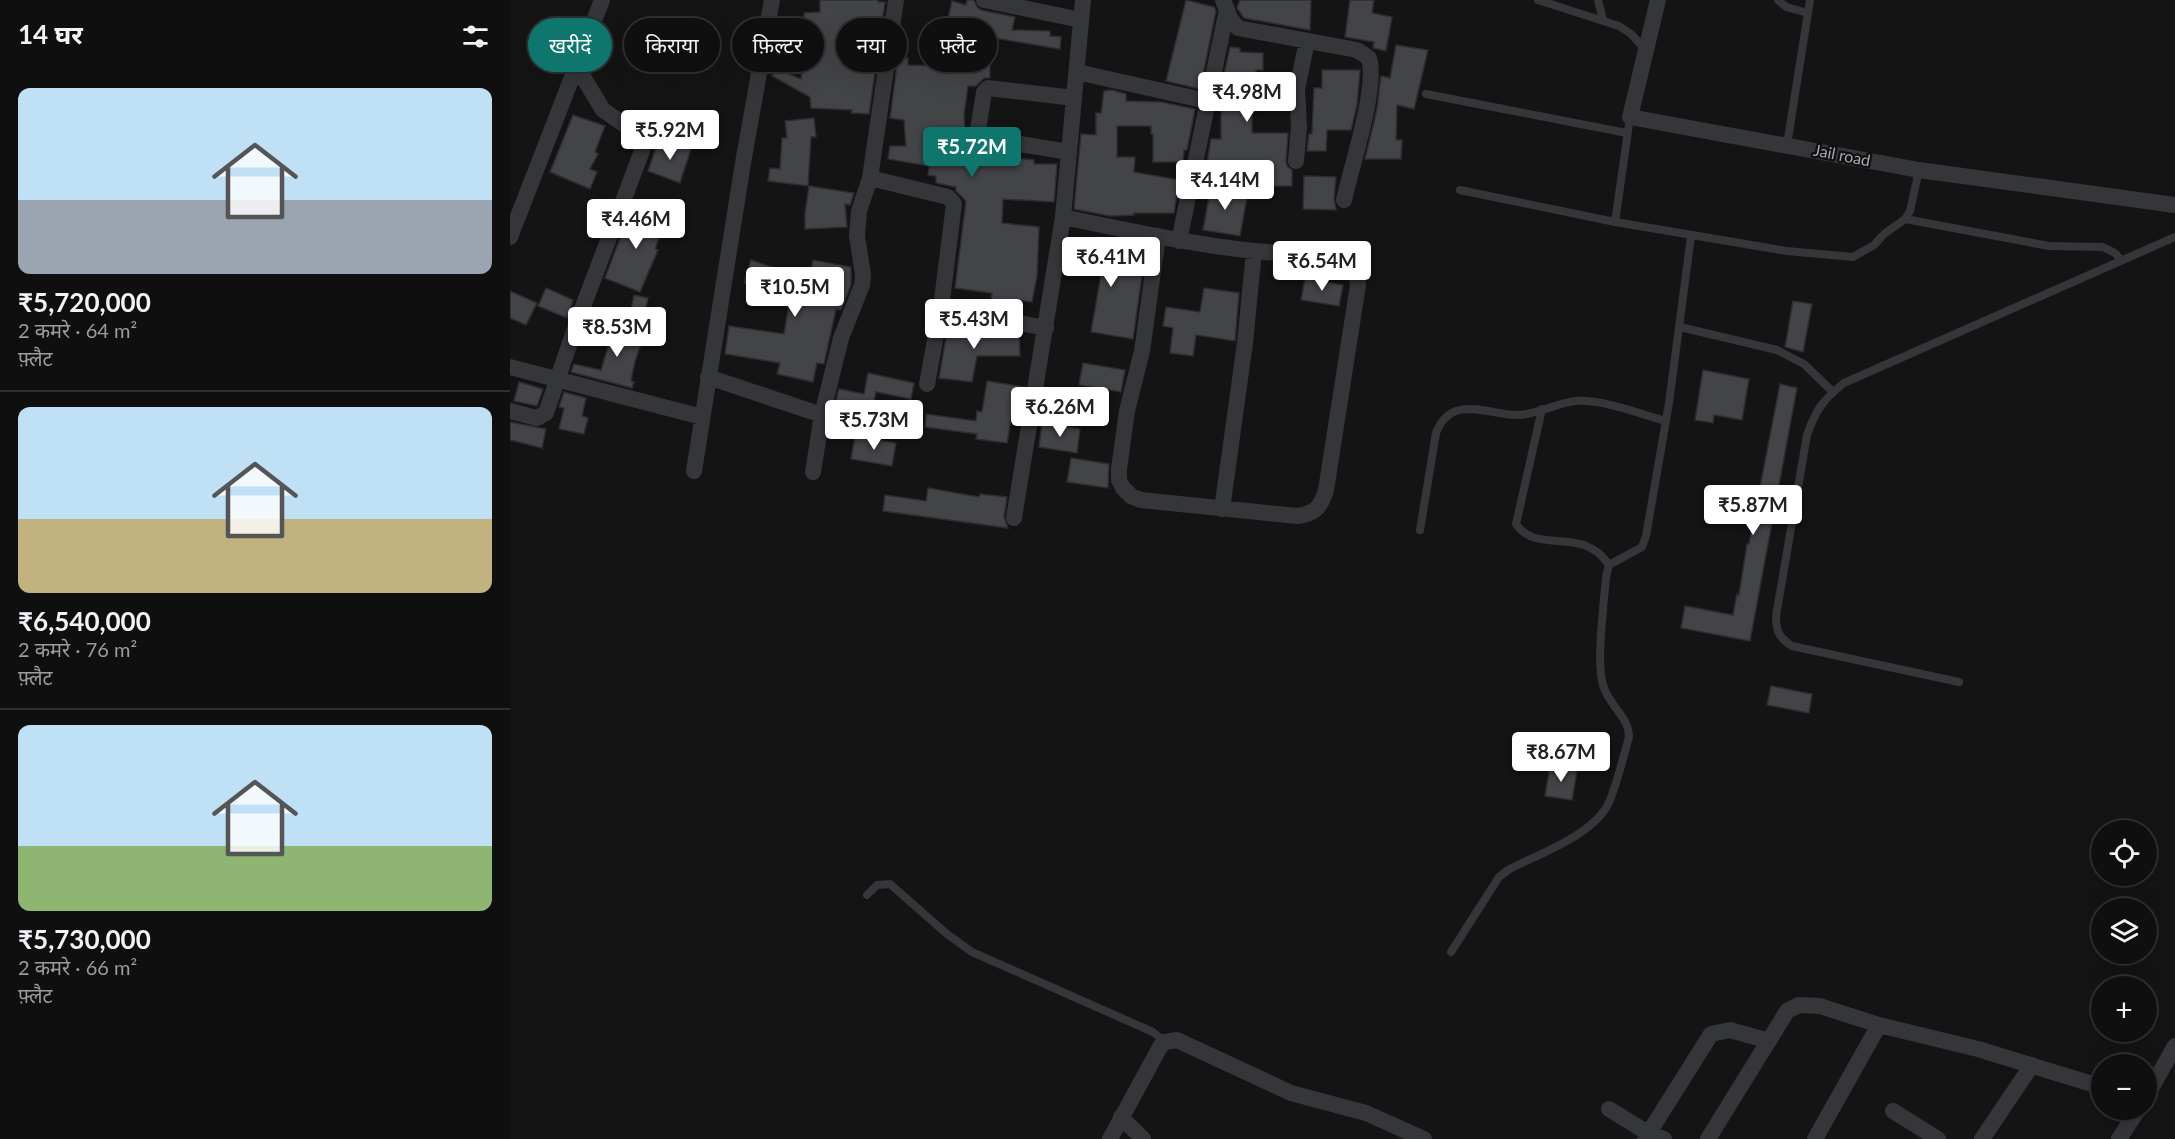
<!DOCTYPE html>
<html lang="hi">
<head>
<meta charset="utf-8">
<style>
  body { margin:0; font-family:Lato,"Noto Sans Devanagari",sans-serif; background:#181819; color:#f1f3f6; height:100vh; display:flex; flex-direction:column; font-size:22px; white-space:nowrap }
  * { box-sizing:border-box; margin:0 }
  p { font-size:20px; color:#9b9c9f }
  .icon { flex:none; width:33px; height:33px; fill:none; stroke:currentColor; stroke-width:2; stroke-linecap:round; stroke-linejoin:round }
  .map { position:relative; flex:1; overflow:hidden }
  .panel { display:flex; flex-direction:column; background:#0f0f10; width:510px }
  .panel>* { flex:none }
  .guide { position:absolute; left:18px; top:18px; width:570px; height:54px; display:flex; gap:12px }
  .controls { position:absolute; left:1581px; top:820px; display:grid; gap:12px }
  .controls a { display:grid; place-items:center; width:66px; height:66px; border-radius:50%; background:#0f0f10; box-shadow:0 6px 24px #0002,0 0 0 2px #2f2f30; font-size:30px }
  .price { position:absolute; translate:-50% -51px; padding:0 14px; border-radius:6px; background:#fff; color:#222; font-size:20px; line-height:39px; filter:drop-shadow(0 2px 3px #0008) }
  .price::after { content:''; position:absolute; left:50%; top:36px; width:18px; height:14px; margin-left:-9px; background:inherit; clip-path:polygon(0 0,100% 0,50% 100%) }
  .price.current { background:#0f766e; color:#fff }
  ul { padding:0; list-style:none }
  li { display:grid; align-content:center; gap:12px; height:318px; padding:0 18px }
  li+li { border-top:2px solid #2f2f30 }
  li span { display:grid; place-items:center; height:186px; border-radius:12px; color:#555 }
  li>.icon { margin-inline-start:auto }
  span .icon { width:108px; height:108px; fill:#fffc; stroke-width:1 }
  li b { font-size:26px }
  h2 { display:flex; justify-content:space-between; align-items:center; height:72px; padding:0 18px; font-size:26px }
  .tag { padding:0 21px; border-radius:27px; background:#0f0f10; box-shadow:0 6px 24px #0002,0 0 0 2px #2f2f30; font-size:21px; line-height:54px }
  .tag.current { background:#0f766e; color:#fff }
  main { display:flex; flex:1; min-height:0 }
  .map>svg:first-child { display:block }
</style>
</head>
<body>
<main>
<section class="panel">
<h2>14 घर<svg class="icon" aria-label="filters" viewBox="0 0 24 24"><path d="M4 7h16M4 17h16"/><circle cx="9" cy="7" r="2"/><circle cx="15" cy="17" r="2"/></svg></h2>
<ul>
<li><span style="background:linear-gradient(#bfe0f5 60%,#9aa5b1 0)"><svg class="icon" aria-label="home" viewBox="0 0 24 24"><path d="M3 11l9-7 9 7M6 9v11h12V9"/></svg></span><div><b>₹5,720,000</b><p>2 कमरे · 64 m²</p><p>फ़्लैट</p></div></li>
<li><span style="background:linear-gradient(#bfe0f5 60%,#c2b280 0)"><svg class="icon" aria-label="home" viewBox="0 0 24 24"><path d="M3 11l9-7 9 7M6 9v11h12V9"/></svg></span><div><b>₹6,540,000</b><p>2 कमरे · 76 m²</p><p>फ़्लैट</p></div></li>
<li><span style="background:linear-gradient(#bfe0f5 65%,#8fb573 0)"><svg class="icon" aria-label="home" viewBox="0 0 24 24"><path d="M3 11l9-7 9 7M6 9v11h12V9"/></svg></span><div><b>₹5,730,000</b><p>2 कमरे · 66 m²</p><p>फ़्लैट</p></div></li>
</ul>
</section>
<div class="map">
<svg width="1665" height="1139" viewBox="0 0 1665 1139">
  <rect width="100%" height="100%" fill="#141415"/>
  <path fill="#434448" stroke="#2e2e31" stroke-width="1.5" d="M310,0H368V2H375L359,114L341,113L342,110L301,108L300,97L262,76L266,69L291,79L297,28H294V13L310,12Z
    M457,0H464L467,7L471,10L505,17L502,30L540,31V36L551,37L550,49L473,36V33L451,32V30L436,28L442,1L456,5Z
    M676,0L704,7L706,11L690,89L656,81Z
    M730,0H801L800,30L734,18L727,8Z
    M840,0H864L862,13L882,17L876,51L863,48L864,42L835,37Z
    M886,45L918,50L904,109L887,105L886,140H892L891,159H855L867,109L871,76L880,78Z
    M720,47L730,48V52L753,53V70H746V107H742V133H778L776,161L777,166L782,170V186H762V180L752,179V162L697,163L701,139H711V102H708Z
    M388,58H398V65L430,66V59L468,63V58H480V78H474L466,86H458L454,115L456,150L482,151V156L524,160V164H547L544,202L493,199L492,223L529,227L527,276L522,302L505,300L504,311L480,307L482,293L445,288L456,201L446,191V187L426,183V176L418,175L419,166L378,159L380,146H396L394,120L380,118Z
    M812,70H850L847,105L841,130H817L816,151H797L799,134H802L804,88H812Z
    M602,90L616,94V101L651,102L685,109L677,150H674L673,162H643V134H641V126H607V157H625L624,172L669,180L664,213H624V215L600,216L564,209L571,134L586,135V113H591L594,91Z
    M63,115L95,126L85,152L88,154L80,169L87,172L80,189L40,172Z
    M304,118L306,137H301L298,186L258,181L260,168L270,169L272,138H277L275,121Z
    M149,139L181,149L170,183L138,171Z
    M794,176L826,177L824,198L826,210L793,209Z
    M701,185L738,192L730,236L693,230Z
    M299,186L344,193L340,205L335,204L337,227L295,229V214Z
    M122,207L156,220L145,249L148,250L130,292L95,278Z
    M560,239L598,246L596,254L634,261L623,339L581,332L592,269L556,262Z
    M241,260L299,280L303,260L341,267V285L331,310L326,309L314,364L307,363L303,382L267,374L270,363L215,354L219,326L274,334L280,299L234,283Z
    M795,278L833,285L829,306L791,300Z
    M36,288L63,300L57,318L28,306Z
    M694,288L729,293L725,341L686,335L683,356L660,353L663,328L653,326L656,307L690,312Z
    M0,291L27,303L16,325L0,318Z
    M124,295L138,298L135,311L121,309Z
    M1283,301L1302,304L1293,352L1275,347Z
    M105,324L135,334L125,361L121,381L124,382L122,388L61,372L64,364L91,370Z
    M438,326L447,327L446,329L477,330L478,328L509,334L510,356H467L462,382L429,378Z
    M573,363L615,370L611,392L569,385Z
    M1193,370L1239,379L1232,420L1204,415L1203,423L1185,420Z
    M358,373L404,383L401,399L366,392L361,415L325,405L329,389L354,394Z
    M477,381L515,387L510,414L502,413L497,443L466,439L467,434L415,427L416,414L466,421L467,411L472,412Z
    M9,382L33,389L27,406L4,401Z
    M1270,384L1287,388L1240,641L1171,628L1175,606L1223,615L1227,594L1229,595L1237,544H1239Z
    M54,392L76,398L72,416L78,418L74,434L49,429L54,408L49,407Z
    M0,422L36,429L32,448L0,440Z
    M532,423L570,429L567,453L529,447Z
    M345,436L386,443L382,466L341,459Z
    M561,458L599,464L598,488L557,482Z
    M418,488L469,497L470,494L497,497L494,517L498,528L373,511L375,495L416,501Z
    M1261,686L1302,694L1299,713L1257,705Z
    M1040,766L1067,771L1062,800L1035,796Z"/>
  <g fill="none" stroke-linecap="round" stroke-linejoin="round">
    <path stroke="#35363a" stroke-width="8" d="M1028,0L1109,26L1121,34L1135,49
      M1088,0L1093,20
      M1268,0L1276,7L1298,13
      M916,94L1117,133
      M1120,117L1105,222L1277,251L1343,257L1364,245L1374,234L1395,219L1400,211L1409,170
      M1277,145L1300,0
      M950,190L1105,222
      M1395,219L1539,246L1593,247L1605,253L1611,260
      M1170,327L1267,350L1294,364L1323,392
      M1032,409L1006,524C1028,556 1072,524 1099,565
      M910,530L926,433C941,394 976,414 1007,415C1027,415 1046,403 1066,401C1092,399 1130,414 1156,421
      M1449,682L1282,646C1269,638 1266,631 1266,616L1297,435C1306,409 1313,400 1334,383L1665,237
      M357,895L367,885L380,884L437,934L462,952L643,1032L655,1042
      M941,952L989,877L998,870C1028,854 1087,834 1100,800C1108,780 1113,758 1119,737C1119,716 1098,705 1093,685C1086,662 1094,603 1096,577L1099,565L1132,547L1136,536L1159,403L1181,236"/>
    <path stroke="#35363a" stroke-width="16" d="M474,0L571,20
      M713,0L720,18L728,28L847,50L859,58C868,87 841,167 834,200
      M1148,0L1120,117L1409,170L1665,205
      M567,72L697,101
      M559,152L480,139L470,136L468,130L474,92L478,88L564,98
      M786,161L789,127L787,89L797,41
      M360,178L438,197L444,204L431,308L536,328
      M553,217C616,230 680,244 744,251C774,254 805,254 836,258L845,264L848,285L816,490C811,507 805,514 787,516L631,500L621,496L613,488L609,480V469L617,411L632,351L648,236
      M0,237L92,0
      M669,241L717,9
      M0,367L192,417
      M198,377L312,415
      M417,384L431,308
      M0,411L27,418L36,413L66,325L132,151L128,134L93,110L67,67
      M184,471L233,163L262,0
      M303,472L312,415L331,338L352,285L353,275L347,236L349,211L360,178L386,0
      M712,509L735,343L744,251
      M504,518L553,217L573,0
      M1636,1097L1665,1046
      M1099,1109L1138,1133L1154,1139
      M1383,1111L1428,1139
      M611,1117L633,1139
      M600,1139L650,1047L655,1042L667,1040L781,1093L856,1113L914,1139
      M1135,1139L1201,1034L1220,1030L1259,1041
      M1198,1139L1271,1021L1277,1011L1289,1005L1310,1006L1369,1025L1468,1049L1592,1087
      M1305,1139L1369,1025
      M1472,1139L1522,1065
      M1609,1139L1628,1110"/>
  </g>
  <g text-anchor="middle" stroke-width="4.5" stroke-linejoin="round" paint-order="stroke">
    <g font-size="16" fill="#a7aab4" stroke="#0f0f10">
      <text transform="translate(1332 155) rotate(11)" y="6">Jail road</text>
    </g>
  </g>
</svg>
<div class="controls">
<a><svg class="icon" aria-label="locate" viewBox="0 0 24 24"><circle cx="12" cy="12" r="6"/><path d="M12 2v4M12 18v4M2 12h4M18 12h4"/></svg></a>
<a><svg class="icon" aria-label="layers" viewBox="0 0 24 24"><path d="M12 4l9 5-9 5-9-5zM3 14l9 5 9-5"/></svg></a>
<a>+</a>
<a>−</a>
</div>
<b class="price" style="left:737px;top:123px">₹4.98M</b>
<b class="price" style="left:160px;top:161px">₹5.92M</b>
<b class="price current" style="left:462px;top:178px">₹5.72M</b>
<b class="price" style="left:715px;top:211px">₹4.14M</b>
<b class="price" style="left:126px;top:250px">₹4.46M</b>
<b class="price" style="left:601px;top:288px">₹6.41M</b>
<b class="price" style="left:812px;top:292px">₹6.54M</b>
<b class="price" style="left:285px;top:318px">₹10.5M</b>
<b class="price" style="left:464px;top:350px">₹5.43M</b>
<b class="price" style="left:107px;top:358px">₹8.53M</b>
<b class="price" style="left:550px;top:438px">₹6.26M</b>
<b class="price" style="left:364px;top:451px">₹5.73M</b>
<b class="price" style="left:1243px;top:536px">₹5.87M</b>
<b class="price" style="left:1051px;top:783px">₹8.67M</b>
<div class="guide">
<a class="tag current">खरीदें</a>
<a class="tag">किराया</a>
<a class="tag">फ़िल्टर</a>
<a class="tag">नया</a>
<a class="tag">फ़्लैट</a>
</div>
</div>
</main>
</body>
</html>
